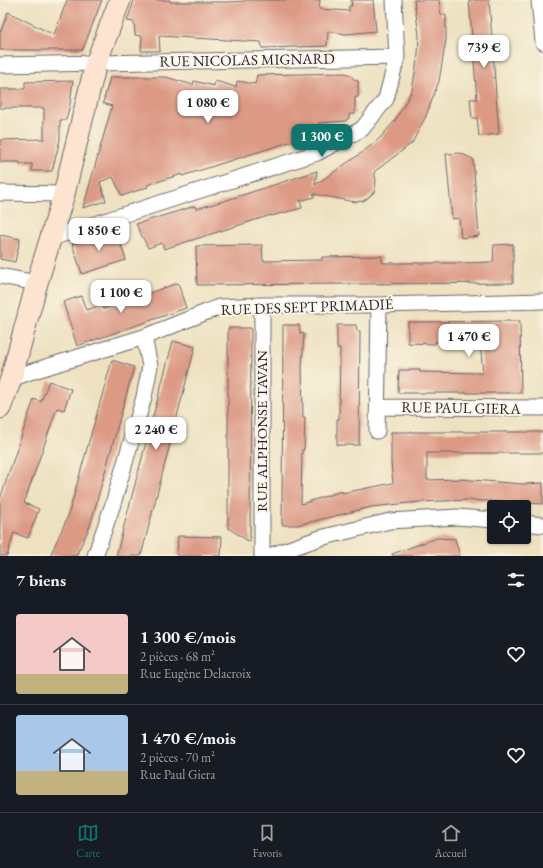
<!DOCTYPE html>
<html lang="fr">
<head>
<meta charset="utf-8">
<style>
  body { margin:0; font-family:"EB Garamond",serif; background:#20242c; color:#f1f3f6; height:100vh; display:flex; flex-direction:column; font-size:15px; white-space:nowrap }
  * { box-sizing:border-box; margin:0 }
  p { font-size:13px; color:#9ea1a6 }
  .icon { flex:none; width:22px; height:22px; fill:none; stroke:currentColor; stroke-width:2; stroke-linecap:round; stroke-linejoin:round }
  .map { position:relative; height:556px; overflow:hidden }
  .drawer { display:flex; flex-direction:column; background:#171b24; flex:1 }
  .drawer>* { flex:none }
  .controls { position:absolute; left:487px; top:500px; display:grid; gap:8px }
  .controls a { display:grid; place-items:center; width:44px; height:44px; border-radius:4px; background:#171b24; box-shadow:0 1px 3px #0004; font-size:20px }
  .price { position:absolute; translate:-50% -34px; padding:0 9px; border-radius:8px; background:#fff; color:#222; font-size:13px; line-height:26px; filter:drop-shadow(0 1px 2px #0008) }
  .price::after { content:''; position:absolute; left:50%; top:24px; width:12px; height:9px; margin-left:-6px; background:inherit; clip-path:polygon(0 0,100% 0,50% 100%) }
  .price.on { background:#0f766e; color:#fff }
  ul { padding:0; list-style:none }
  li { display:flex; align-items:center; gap:12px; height:100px; padding:0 16px }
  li+li { border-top:1px solid #363941 }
  li span { display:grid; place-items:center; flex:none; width:112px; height:80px; border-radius:4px; color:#555 }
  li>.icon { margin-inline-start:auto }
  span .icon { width:48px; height:48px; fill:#fffc; stroke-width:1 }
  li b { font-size:17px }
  h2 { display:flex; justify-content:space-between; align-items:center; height:48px; padding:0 16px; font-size:17px }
  .menu { display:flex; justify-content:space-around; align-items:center; height:56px; border-top:1px solid #363941; background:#171b24; font-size:11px; color:#9ea1a6 }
  .menu a { display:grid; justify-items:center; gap:2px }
  .menu .on { color:#0f766e }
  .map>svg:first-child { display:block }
</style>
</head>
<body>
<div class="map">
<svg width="543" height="556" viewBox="0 0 543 556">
  <rect width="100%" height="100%" fill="#fcf5e5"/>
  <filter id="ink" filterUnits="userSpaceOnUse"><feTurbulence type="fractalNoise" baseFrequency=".025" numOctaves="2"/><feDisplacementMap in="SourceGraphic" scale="8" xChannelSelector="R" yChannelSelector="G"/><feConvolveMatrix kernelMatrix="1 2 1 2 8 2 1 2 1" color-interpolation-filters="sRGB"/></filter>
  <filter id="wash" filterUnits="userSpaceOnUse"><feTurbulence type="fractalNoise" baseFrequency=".012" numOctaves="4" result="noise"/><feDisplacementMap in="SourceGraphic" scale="16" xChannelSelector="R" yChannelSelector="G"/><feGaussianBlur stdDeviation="0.9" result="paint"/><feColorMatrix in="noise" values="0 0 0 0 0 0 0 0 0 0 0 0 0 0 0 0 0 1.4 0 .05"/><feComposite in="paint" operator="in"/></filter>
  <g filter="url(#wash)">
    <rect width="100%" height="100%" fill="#ede1c0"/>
    <g id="blocks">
      <path fill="#dc9a85" d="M67,0H102L83,49H82L83,50H0V33L8,12L54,35Z
        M134,0H170V2H227L245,1V0H320L319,9L349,11V6H352L351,0H373L376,31L346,34L328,31L327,46L262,48L261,42L159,36L160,51H141L142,36L135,35L134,22L127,21Z
        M414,0H439L441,15H446V40L439,81L426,116L412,143L374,172L376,180L375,188L374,192L368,198L363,201L355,202L314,194V197L300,201L302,208L271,216V215L164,249L162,243L148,248L136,224L195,206L196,209L227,200L317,171L315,185L360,154L379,139L394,122L403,107L412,90L418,55L419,35Z
        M469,0H489L499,134L479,136L477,118H472L470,99H477Z
        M345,73L350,75L355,80L358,81V97H355V114H350L348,119L345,121L319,123L318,133L182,176V174L147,185L148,187L122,196L113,177L100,182L106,201L83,208L112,106L103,103L110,77H166L193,85L194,81L214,86L215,81L236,87L237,81L255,84L257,75Z
        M73,81L70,104L66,120H60V140L52,171H32V164H20V162H0V140L44,139V108H0V89H25V82Z
        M460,153L473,159L479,236L461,238L459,218L452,219L446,154Z
        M116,230L126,260L82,274L72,244Z
        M0,235L20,239L15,262L0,259Z
        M513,244V283L197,285L196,246L262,245L263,261L322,260V257L382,256V262L384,263H463L493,262L494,245Z
        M178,283L186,308L77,346L63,302L81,296L86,310L102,305L103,309Z
        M520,321L521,393H398L399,370H420V372L483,373L480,342H435V344L408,343V322Z
        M283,325H299L300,333L304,334L302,366L303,417H305L304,450H302L301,504L342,491V493L393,483L391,463V432H543V453H427V480L459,479L523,484L543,483V504L467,500L419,502L371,507L298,525H282Z
        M337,325H356L357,331H360L359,445H337V419H339L340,348H337Z
        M228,328H251L250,542L228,528Z
        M173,341L195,347L141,556H116Z
        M112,360L134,367L90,526L76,556H50L68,516Z
        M49,381L71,389L64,410L57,408L24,503L39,509L28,538L14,533L7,556H0V499L34,399L41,402Z
        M178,536L222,537L221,556H177Z
        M437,538L455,539L460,556H393L392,554Z"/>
    </g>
  </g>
  <g filter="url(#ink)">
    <use href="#blocks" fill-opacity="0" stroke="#69656a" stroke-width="1"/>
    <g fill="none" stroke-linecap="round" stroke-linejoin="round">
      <defs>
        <path id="street" d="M539,0L543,42
          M0,65L397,57
          M0,193L64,194
          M51,238L317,153L362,129L386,99L397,57L394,0
          M0,276L37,283
          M262,305V556
          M11,379L30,372L144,337L219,307L262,305H379L543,301
          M378,407L543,408
          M377,431L379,305
          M524,523L543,525
          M95,556L113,504L144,397L150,366L144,337
          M269,556L320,538L390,521L457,517L494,520"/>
        <path id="secondary" d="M0,408L11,379L37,283L64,194L96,63L120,0"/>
      </defs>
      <use href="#street" stroke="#69656a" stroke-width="17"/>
      <use href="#secondary" stroke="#69656a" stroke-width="23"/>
      <use href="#street" stroke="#fff" stroke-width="15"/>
      <use href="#secondary" stroke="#fde4d1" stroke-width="21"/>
    </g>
  </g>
  <g text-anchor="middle" stroke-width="4" stroke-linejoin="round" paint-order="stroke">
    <g font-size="15" fill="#22223b" stroke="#fcf5e5">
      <text transform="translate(247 60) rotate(-1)" y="5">RUE NICOLAS MIGNARD</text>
      <text transform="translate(307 307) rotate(-2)" y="5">RUE DES SEPT PRIMADIÉ</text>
      <text transform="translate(461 408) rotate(1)" y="5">RUE PAUL GIERA</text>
      <text transform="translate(262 431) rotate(-90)" y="5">RUE ALPHONSE TAVAN</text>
    </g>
  </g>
</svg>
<div class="controls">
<a><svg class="icon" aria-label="locate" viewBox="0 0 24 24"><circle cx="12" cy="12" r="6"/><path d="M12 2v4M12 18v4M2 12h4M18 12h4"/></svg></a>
</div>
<b class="price" style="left:484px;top:69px">739 €</b>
<b class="price" style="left:208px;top:124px">1 080 €</b>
<b class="price on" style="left:322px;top:158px">1 300 €</b>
<b class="price" style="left:99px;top:252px">1 850 €</b>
<b class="price" style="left:121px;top:314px">1 100 €</b>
<b class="price" style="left:469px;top:358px">1 470 €</b>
<b class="price" style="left:156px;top:451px">2 240 €</b>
</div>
<section class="drawer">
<h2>7 biens<svg class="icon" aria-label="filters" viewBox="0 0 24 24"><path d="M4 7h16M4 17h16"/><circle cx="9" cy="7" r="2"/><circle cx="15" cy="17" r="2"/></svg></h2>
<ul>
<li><span style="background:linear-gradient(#f6c9c9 75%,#c2b280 0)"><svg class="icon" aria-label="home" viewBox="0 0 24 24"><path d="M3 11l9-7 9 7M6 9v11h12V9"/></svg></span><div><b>1 300 €/mois</b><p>2 pièces · 68 m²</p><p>Rue Eugène Delacroix</p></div><svg class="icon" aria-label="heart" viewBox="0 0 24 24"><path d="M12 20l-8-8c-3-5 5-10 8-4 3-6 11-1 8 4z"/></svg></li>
<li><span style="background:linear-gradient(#a9c7e8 70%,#c2b280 0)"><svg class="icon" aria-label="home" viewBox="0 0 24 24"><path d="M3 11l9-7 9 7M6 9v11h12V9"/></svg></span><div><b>1 470 €/mois</b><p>2 pièces · 70 m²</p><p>Rue Paul Giera</p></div><svg class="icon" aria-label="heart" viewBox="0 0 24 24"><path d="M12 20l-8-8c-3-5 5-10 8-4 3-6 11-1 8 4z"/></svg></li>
</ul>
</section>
<nav class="menu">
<a class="on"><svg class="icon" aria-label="map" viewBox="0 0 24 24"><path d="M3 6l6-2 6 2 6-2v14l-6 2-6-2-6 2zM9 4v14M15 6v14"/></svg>Carte</a>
<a><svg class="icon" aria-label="saved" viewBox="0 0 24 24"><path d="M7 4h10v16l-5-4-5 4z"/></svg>Favoris</a>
<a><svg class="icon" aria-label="home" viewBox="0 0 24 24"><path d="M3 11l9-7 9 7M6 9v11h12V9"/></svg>Accueil</a>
</nav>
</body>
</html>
